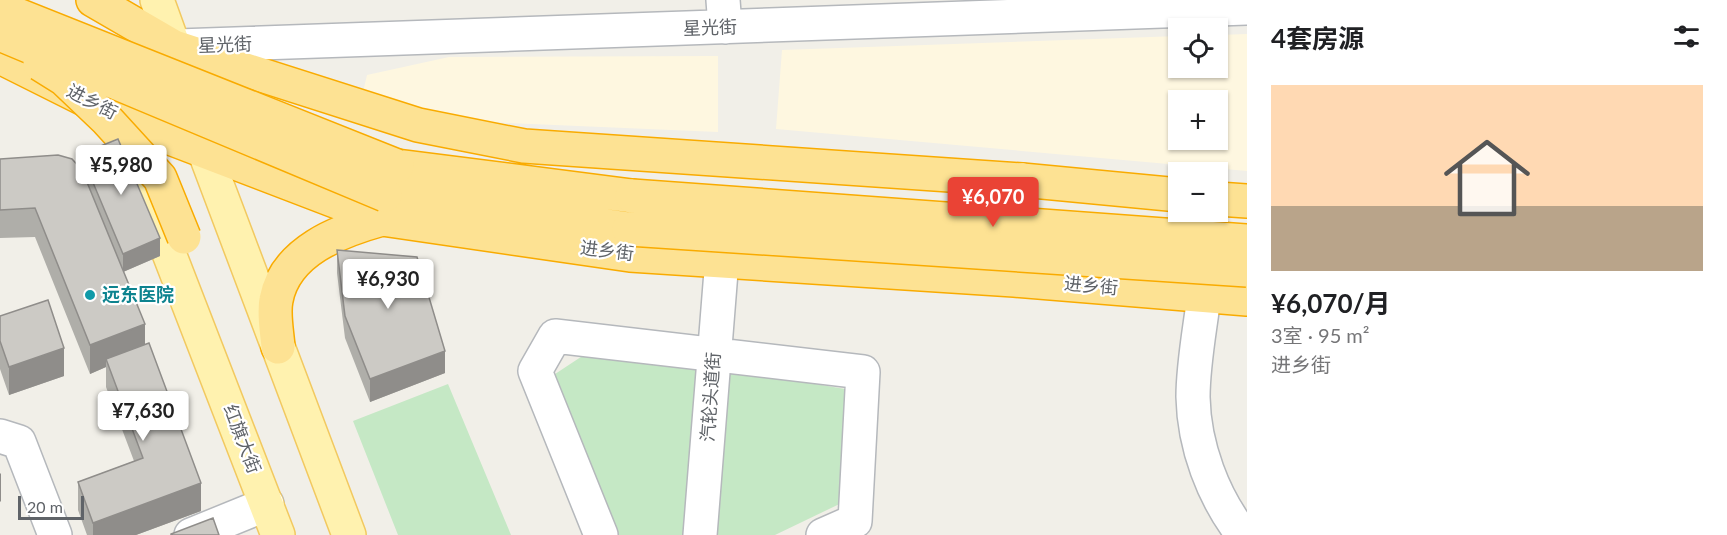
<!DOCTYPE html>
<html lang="zh">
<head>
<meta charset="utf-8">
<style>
  body { margin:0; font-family:Lato,"Noto Sans SC",sans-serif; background:#f6f6f6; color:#202124; height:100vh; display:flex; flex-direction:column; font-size:22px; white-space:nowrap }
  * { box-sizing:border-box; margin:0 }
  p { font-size:20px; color:#757577 }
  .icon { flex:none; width:33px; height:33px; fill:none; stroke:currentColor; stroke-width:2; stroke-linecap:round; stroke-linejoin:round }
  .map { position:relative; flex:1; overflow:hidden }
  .panel { display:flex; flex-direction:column; background:#fff; width:480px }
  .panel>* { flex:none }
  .tools { position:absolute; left:1168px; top:18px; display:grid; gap:12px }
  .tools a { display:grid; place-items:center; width:60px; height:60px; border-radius:0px; background:#fff; box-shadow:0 2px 4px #0004; font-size:30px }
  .scale { position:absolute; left:18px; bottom:15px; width:66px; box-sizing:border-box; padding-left:6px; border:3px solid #5f6368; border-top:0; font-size:16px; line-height:21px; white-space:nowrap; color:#5f6368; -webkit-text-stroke:4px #fff; paint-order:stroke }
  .price { position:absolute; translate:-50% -51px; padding:0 14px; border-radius:6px; background:#fff; color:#222; font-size:20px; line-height:39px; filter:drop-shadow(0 2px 3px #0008) }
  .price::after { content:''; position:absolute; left:50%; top:36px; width:18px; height:14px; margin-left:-9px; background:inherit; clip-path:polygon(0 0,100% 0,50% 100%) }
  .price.selected { background:#ea4335; color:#fff }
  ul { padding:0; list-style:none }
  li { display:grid; align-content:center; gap:12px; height:318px; padding:0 24px }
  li+li { border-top:2px solid #e0e0e0 }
  li span { display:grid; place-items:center; height:186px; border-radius:0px; color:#555 }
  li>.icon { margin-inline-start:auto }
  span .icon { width:108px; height:108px; fill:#fffc; stroke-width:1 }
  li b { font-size:26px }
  h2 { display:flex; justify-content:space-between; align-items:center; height:72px; padding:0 24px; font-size:26px }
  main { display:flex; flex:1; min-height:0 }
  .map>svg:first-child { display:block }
</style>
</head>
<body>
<main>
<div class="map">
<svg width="1247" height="535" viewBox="0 0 1247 535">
  <rect width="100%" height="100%" fill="#f1efe8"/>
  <path fill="#fef7e0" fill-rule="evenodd" d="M1247,34V171L776,129L782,50L1179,36V68H1218V35ZM1179,100H1218V140H1179Z
    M718,56V132L463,121L363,92L367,75L449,57Z"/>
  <path fill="#c5e8c5" d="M596,347L857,391L854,497L775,535H608L546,380Z
    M448,384L511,535H398L353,421Z"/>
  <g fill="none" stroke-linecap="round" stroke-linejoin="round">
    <defs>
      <path id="minor" d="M723,0L725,27
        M178,46L1247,8
        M1016,253L1022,180
        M1204,296C1200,329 1193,364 1193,397C1194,446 1213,497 1243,535
        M0,436L19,442L55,535
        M191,535L267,504
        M601,535L535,371L555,336L863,372L855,521L823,535
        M700,535L722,259"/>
      <path id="major" d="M157,0L174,47
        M205,153L349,535
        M147,176L165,243L278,535"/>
      <path id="highway" d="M93,0L174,47L418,125L524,146L1022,180L1179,195
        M0,57L136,125L382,219L630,255L1014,280L1247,299
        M397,166L632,196
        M385,195L629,229
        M1218,199L1247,201
        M278,347C277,333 273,314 276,300C285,251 339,231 382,219"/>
    </defs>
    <use href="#minor" stroke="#b5b8bc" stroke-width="36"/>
    <use href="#major" stroke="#f2c960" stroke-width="36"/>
    <use href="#highway" stroke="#f9ab00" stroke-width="36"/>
    <use href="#minor" stroke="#fff" stroke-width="33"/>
    <use href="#major" stroke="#fff2af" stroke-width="33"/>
    <use href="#highway" stroke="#fde293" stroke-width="33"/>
    <defs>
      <path id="highway-bridge" d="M0,8L397,166
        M0,34L385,195
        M40,64L64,79L107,120L160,178L184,237
        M632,196L1247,241
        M629,229L1247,270"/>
    </defs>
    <use href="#highway-bridge" stroke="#f9ab00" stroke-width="36" stroke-linecap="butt"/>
    <use href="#highway-bridge" stroke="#fde293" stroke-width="33"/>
  </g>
  <path fill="#afaea9" d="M81,154L160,256L123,272L145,345L201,511L136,535H87L78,510V482L134,461L106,387V367L90,374L35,237L0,238V159L81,170Z
    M337,250L445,373L370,402L345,338L337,273Z
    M0,316L64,376L9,395L0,369Z"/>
  <path fill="#8f8d8a" d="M160,238V256L123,272V254Z
    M145,324V352L106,359V367L90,374V345Z
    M64,348V376L9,395V367Z
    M445,351V373L370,402V379Z
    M1,473V501L0,502V474Z
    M201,483V511L136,535H93V523Z"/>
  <path fill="#cccac5" stroke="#8f8d8a" stroke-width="1.5" d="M118,139L160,238L123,254L81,154Z
    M58,155L72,159L82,170L145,324L90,345L35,208L0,210V159Z
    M337,250L417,257L445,351L370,379L345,316Z
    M48,300L64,348L9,367L0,341V316Z
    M149,343L201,483L93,523L78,482L143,458L106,359Z
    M213,518L219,535H171V534Z"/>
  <circle fill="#0f9aa8" stroke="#fff" stroke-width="2" cx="90" cy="295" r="6"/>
  <g text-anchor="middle" stroke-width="4.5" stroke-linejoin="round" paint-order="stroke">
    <g font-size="18" fill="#5f6368" stroke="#fff">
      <text transform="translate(710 28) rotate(-2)" y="6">星光街</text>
      <text transform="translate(225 45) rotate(-2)" y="6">星光街</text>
      <text transform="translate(92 102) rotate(27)" y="6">进乡街</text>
      <text transform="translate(607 251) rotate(7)" y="6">进乡街</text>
      <text transform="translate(1091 286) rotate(5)" y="6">进乡街</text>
      <text transform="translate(711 397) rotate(-86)" y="6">汽轮头道街</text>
      <text transform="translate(242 439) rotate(69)" y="6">红旗大街</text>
    </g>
    <g font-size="18" font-weight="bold" fill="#0d838f" stroke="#fff" text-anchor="start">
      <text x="102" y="301">远东医院</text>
    </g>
  </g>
</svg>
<div class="tools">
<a><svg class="icon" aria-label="locate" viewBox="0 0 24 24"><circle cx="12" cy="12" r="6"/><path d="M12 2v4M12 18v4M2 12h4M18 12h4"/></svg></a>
<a>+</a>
<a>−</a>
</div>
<div class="scale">20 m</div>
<b class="price" style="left:121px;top:196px">¥5,980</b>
<b class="price selected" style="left:993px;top:228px">¥6,070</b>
<b class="price" style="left:388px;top:310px">¥6,930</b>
<b class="price" style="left:143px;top:442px">¥7,630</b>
</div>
<section class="panel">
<h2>4套房源<svg class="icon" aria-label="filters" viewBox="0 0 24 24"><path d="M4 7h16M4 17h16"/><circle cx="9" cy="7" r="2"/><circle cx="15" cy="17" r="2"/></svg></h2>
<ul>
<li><span style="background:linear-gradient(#ffd9b3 65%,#b9a48a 0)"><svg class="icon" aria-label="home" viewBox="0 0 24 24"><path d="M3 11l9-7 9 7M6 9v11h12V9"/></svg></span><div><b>¥6,070/月</b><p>3室 · 95 m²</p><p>进乡街</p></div></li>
</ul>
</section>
</main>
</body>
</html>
